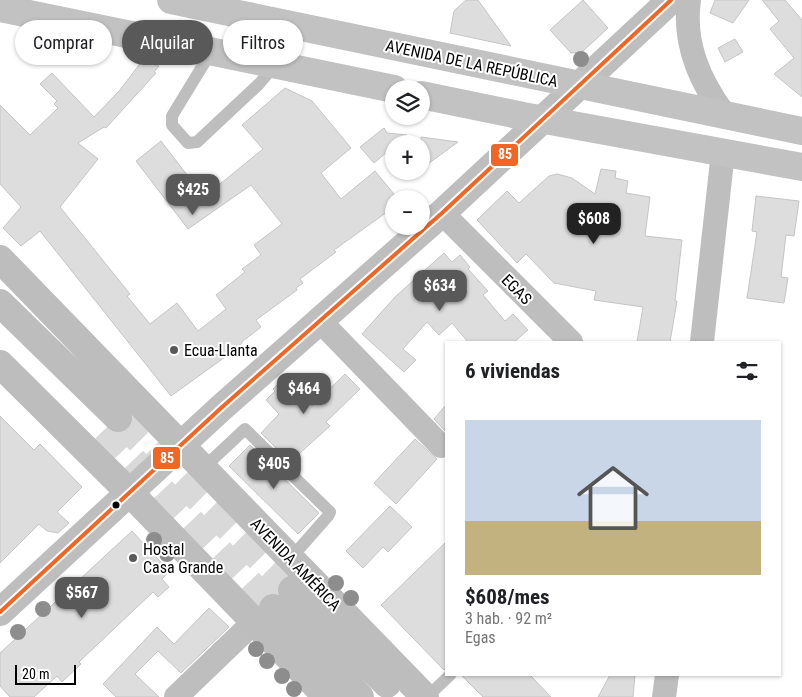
<!DOCTYPE html>
<html lang="es">
<head>
<meta charset="utf-8">
<style>
  body { margin:0; font-family:"Roboto Condensed",sans-serif; background:#f6f6f6; color:#202124; height:100vh; display:flex; flex-direction:column; font-size:19px; white-space:nowrap }
  * { box-sizing:border-box; margin:0 }
  p { font-size:16px; color:#757577 }
  .icon { flex:none; width:28px; height:28px; fill:none; stroke:currentColor; stroke-width:2; stroke-linecap:round; stroke-linejoin:round }
  .map { position:relative; flex:1; overflow:hidden }
  .side { position:absolute; left:445px; top:341px; width:336px; height:335px; display:flex; flex-direction:column; background:#fff; border-radius:0px; box-shadow:0 1px 4px #0004 }
  .side>* { flex:none }
  .top-card { position:absolute; left:15px; top:20px; width:355px; height:45px; display:flex; gap:10px }
  .tools { position:absolute; left:385px; top:80px; display:grid; gap:10px }
  .tools a { display:grid; place-items:center; width:45px; height:45px; border-radius:50%; background:#fff; box-shadow:0 1px 4px #0004; font-size:25px }
  .scale { position:absolute; left:15px; bottom:12px; width:61px; box-sizing:border-box; padding-left:5px; border:2px solid #000; border-top:0; font-size:14px; line-height:18px; white-space:nowrap; color:#000; -webkit-text-stroke:4px #fff; paint-order:stroke }
  .price { position:absolute; translate:-50% -42px; padding:0 11px; border-radius:10px; background:#595959; color:#fff; font-size:16px; line-height:32px; filter:drop-shadow(0 1px 2px #0008) }
  .price::after { content:''; position:absolute; left:50%; top:30px; width:15px; height:11px; margin-left:-8px; background:inherit; clip-path:polygon(0 0,100% 0,50% 100%) }
  .price.selected { background:#222; color:#fff }
  ul { padding:0; list-style:none }
  li { display:grid; align-content:center; gap:10px; height:265px; padding:0 20px }
  li span { display:grid; place-items:center; height:155px; border-radius:0px; color:#555 }
  li>.icon { margin-inline-start:auto }
  span .icon { width:90px; height:90px; fill:#fffc; stroke-width:1 }
  li b { font-size:21px }
  h2 { display:flex; justify-content:space-between; align-items:center; height:60px; padding:0 20px; font-size:21px }
  .pill { padding:0 18px; border-radius:22px; background:#fff; box-shadow:0 1px 4px #0004; font-size:18px; line-height:45px }
  .pill.selected { background:#595959; color:#fff }
  .map>svg:first-child { display:block }
</style>
</head>
<body>
<div class="map">
<svg width="802" height="697" viewBox="0 0 802 697">
  <rect width="100%" height="100%" fill="#fff"/>
  <path fill="#ddd" stroke="#c5c5c5" d="M466,0H478L511,46L450,33L454,11Z
    M583,0L608,28L582,52L571,53L550,30Z
    M715,0H749L733,23L710,13Z
    M762,0H785L802,20V97L774,74L794,58L770,29L779,21Z
    M735,39L743,52L725,62L718,48Z
    M142,61L159,66L154,72L156,73L106,128L104,127L78,143L98,159L60,207L130,294L127,296L150,324L177,303L198,331L226,309L216,295L245,272L242,269L261,255L254,245L282,224L251,185L188,229L136,161L161,141L204,197L263,149L242,125L285,88L312,101L351,148L321,173L341,199L375,171L394,194V207L334,250L336,252L300,279L303,283L296,288L297,290L256,320L261,327L243,341L239,347L171,396L40,231L21,246L3,228L21,207L0,184V105L30,135L58,108L54,104L57,101L40,84L52,73L94,117L120,90Z
    M384,128L387,133L407,135L394,144V146L374,163L360,147Z
    M421,137L458,142L421,169Z
    M601,169L616,171L615,178L628,181L626,193L650,197L645,236L682,240L675,301H677L670,342H637L643,307L594,300L596,291L554,283L526,254L517,263L477,220L507,191L519,203L549,176L557,174L572,178L595,194Z
    M756,196L799,201L794,236L786,235L781,277L788,278L784,303L747,298L757,232L752,231Z
    M444,253L452,262L460,255L470,267L468,269L488,291L483,295L505,321L513,314L528,330L514,342H468L452,323L439,335L427,322L403,349L416,360L404,372L362,334L395,297Z
    M345,374L360,389L326,422L330,426L290,462L261,433L279,414L266,400L275,391L273,389L286,377L312,406Z
    M446,405V432L434,419Z
    M0,416L34,450L40,444L82,487L57,512L69,523L58,533L47,531L39,524L0,563Z
    M415,439L437,459L396,504L374,483Z
    M250,445L319,513L298,534L229,466Z
    M390,506L412,527L388,552L383,547L363,568L346,551Z
    M132,531L169,571L162,579L169,587L158,597L153,592L79,662L81,664L62,682L57,676L34,697H10L0,686V653Z
    M446,542V668L444,670L381,605Z
    M209,608L229,627L181,673L158,651L135,674L159,697H116L103,684L157,627L174,644Z
    M461,675H530L551,697H483Z
    M610,675H635L633,697H598Z"/>
  <g fill="none" stroke-linecap="round" stroke-linejoin="round">
    <path stroke="#d9d9d9" stroke-width="28" stroke-dasharray="28 14" stroke-linecap="butt" d="M120,421L292,590
      M104,430L273,608"/>
    <path stroke="#bebebe" stroke-width="12" d="M211,52L172,116V125L188,143L197,142L259,84L275,65
      M213,459L245,429L330,512L328,516L291,558
      M427,697L450,675"/>
    <path stroke="#bebebe" stroke-width="24" d="M689,0C683,43 699,80 724,114
      M442,213L571,342
      M320,321L441,446
      M702,342L723,152
      M176,697L254,622
      M664,697L667,675"/>
    <path stroke="#bebebe" stroke-width="28" d="M0,612L221,408L442,213L671,0"/>
    <path stroke="#c2c2c2" stroke-width="28" d="M171,0L802,131
      M0,8L394,89
      M421,95L523,116L802,167"/>
    <path stroke="#bdbdbd" stroke-width="28" d="M0,259L425,697
      M0,303L118,418
      M0,364L129,492L327,697
      M292,590L387,684
      M273,608L360,697"/>
    <defs>
      <path id="bus-1" d="M0,612L221,408L442,213L671,0"/>
    </defs>
    <use href="#bus-1" stroke="#fff" stroke-width="8"/>
    <use href="#bus-1" stroke="#f26522" stroke-width="4"/>
  </g>
  <g fill="#8d8d8d">
    <circle cx="581" cy="59" r="8"/>
    <circle cx="154" cy="540" r="8"/>
    <circle cx="167" cy="554" r="8"/>
    <circle cx="336" cy="583" r="8"/>
    <circle cx="351" cy="598" r="8"/>
    <circle cx="43" cy="609" r="8"/>
    <circle cx="18" cy="632" r="8"/>
    <circle cx="256" cy="649" r="8"/>
    <circle cx="267" cy="661" r="8"/>
    <circle cx="282" cy="676" r="8"/>
    <circle cx="294" cy="689" r="8"/>
  </g>
  <g fill="#595959" stroke="#fff" stroke-width="2">
    <circle cx="174" cy="350" r="5"/>
    <circle cx="133" cy="558" r="5"/>
  </g>
  <circle fill="#000" stroke="#fff" stroke-width="2" cx="116" cy="505" r="4.5"/>
  <g text-anchor="middle" stroke-width="4" stroke-linejoin="round" paint-order="stroke">
    <g font-size="16" fill="#000" stroke="#fff">
      <text transform="translate(472 63) rotate(12)" y="6">AVENIDA DE LA REPÚBLICA</text>
      <text transform="translate(517 289) rotate(45)" y="6">EGAS</text>
      <text transform="translate(296 564) rotate(46)" y="6">AVENIDA AMÉRICA</text>
    </g>
    <g font-size="16" fill="#000" stroke="#fff" text-anchor="start">
      <text x="184" y="356">Ecua-Llanta</text>
      <text x="143" y="555">Hostal<tspan x="143" dy="18">Casa Grande</tspan></text>
    </g>
  </g>
  <g stroke="#fff" stroke-width="2">
    <rect x="490" y="143" width="29" height="24" rx="5" fill="#f26522"/>
    <rect x="152" y="446" width="29" height="24" rx="5" fill="#f26522"/>
  </g>
  <g font-size="14" text-anchor="middle" font-weight="bold" fill="#fff">
    <text x="505" y="159">85</text>
    <text x="167" y="463">85</text>
  </g>
</svg>
<div class="tools">
<a><svg class="icon" aria-label="layers" viewBox="0 0 24 24"><path d="M12 4l9 5-9 5-9-5zM3 14l9 5 9-5"/></svg></a>
<a>+</a>
<a>−</a>
</div>
<div class="scale">20 m</div>
<b class="price" style="left:193px;top:216px">$425</b>
<b class="price selected" style="left:594px;top:245px">$608</b>
<b class="price" style="left:440px;top:312px">$634</b>
<b class="price" style="left:304px;top:415px">$464</b>
<b class="price" style="left:274px;top:490px">$405</b>
<b class="price" style="left:82px;top:619px">$567</b>
<div class="top-card">
<a class="pill">Comprar</a>
<a class="pill selected">Alquilar</a>
<a class="pill">Filtros</a>
</div>
<section class="side">
<h2>6 viviendas<svg class="icon" aria-label="filters" viewBox="0 0 24 24"><path d="M4 7h16M4 17h16"/><circle cx="9" cy="7" r="2"/><circle cx="15" cy="17" r="2"/></svg></h2>
<ul>
<li><span style="background:linear-gradient(#c9d6e8 65%,#c2b280 0)"><svg class="icon" aria-label="home" viewBox="0 0 24 24"><path d="M3 11l9-7 9 7M6 9v11h12V9"/></svg></span><div><b>$608/mes</b><p>3 hab. · 92 m²</p><p>Egas</p></div></li>
</ul>
</section>
</div>
</body>
</html>
